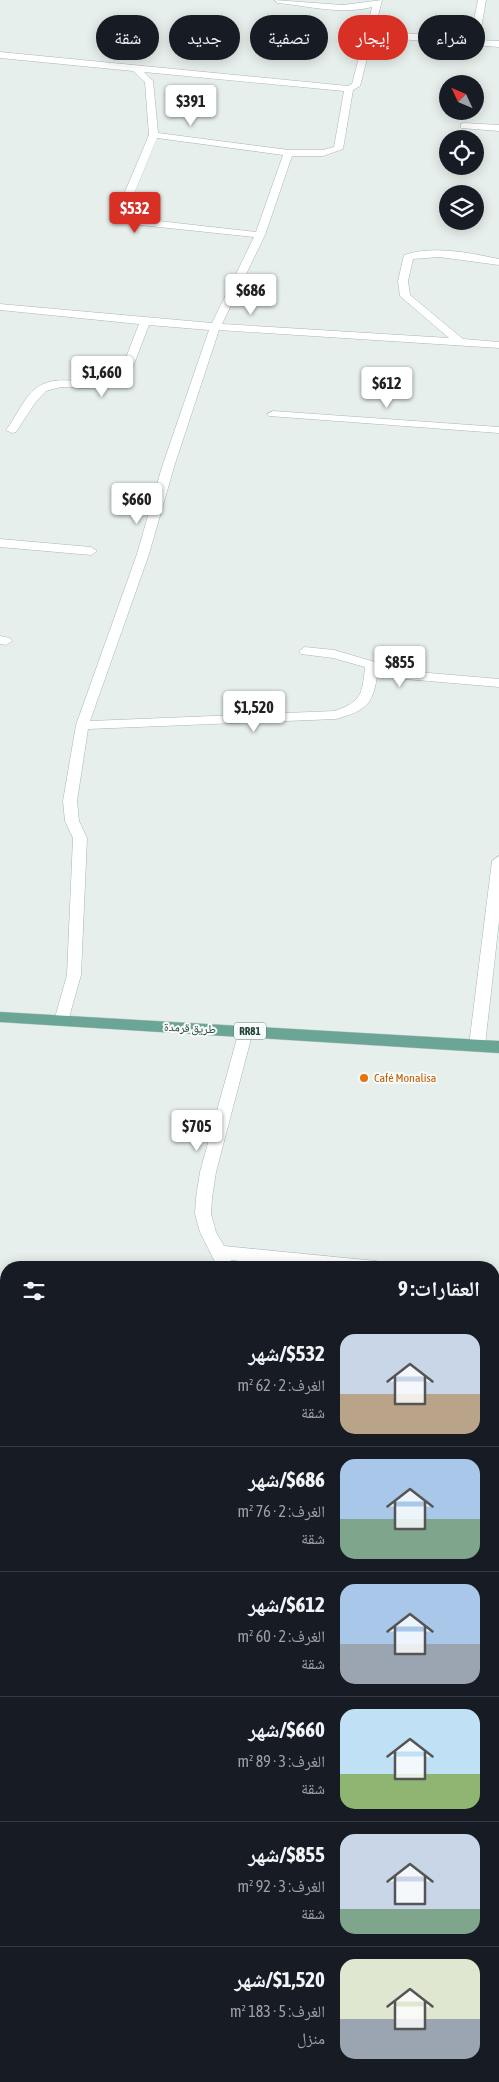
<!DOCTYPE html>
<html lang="ar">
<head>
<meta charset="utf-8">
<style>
  body { margin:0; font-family:"Asap Condensed","Noto Naskh Arabic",sans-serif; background:#20242c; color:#f1f3f6; direction:rtl; height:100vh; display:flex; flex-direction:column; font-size:19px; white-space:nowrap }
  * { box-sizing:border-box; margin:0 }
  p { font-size:16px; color:#9ea1a6 }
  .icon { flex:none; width:28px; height:28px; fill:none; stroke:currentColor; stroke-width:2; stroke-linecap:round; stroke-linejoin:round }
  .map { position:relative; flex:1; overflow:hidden; direction:ltr }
  .drawer { position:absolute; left:0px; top:1261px; width:500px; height:821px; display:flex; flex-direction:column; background:#171b24; border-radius:20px 20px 0 0; box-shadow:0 2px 12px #0003; direction:rtl }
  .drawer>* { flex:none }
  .top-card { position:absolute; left:15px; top:15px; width:470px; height:45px; direction:rtl; display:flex; gap:10px }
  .needle { width:32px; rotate:314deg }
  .buttons { position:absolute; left:439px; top:75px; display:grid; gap:10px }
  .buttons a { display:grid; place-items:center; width:45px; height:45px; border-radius:50%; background:#171b24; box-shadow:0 2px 12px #0003; font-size:25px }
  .price { position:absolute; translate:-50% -42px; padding:0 11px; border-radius:5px; background:#fff; color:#222; font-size:16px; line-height:32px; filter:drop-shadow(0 1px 2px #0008) }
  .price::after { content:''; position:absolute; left:50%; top:30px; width:15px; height:11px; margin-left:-8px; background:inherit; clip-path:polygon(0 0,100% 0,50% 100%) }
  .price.active { background:#d93025; color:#fff }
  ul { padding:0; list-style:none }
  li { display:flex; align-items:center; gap:15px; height:125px; padding:0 20px }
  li+li { border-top:1px solid #363941 }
  li span { display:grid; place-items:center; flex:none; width:140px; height:100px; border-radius:15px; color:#555 }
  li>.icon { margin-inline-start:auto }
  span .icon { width:60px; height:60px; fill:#fffc; stroke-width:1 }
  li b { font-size:21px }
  h2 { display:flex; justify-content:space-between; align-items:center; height:60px; padding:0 20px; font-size:21px }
  .chip { padding:0 18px; border-radius:22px; background:#171b24; box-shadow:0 2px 12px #0003; font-size:18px; line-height:45px }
  .chip.active { background:#d93025; color:#fff }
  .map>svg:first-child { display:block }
</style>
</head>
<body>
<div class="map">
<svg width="499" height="2082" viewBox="0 0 499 2082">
  <rect width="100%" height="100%" fill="#e6efeb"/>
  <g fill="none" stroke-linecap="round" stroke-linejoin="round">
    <defs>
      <path id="street" d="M274,0L343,5L382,0L378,16L379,28L382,31L470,39L478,0H486L479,40L499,41V47L387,38L370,47L360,86L353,90L343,149L323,156H292L265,235L222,324L449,338L400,296L398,281L404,255C435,245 469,253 499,259V265L439,257L413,259L408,281L410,295L463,339L499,342V348L219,330L174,467L149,554L90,721L335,711C362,701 362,695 365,667L333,658L301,654L299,651L305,647L334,650L406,671L499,679V687L405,679L378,671C373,703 369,710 336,719L88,729L77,801L79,821L87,838L81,975L68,1021L66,1025H56L54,1021L67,975L73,838L65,821L63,801L76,725L137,554L162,467L209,330L149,325L127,382L104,389L61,387L46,391L35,403L16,432L12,433L6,430C16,417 23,399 35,389C58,370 93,390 118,378L139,324L0,310V304L212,323L254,237L140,225C127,223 119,221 119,206L149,135L145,82L133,71L0,58V52L348,86L352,84L362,46L378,35L371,29L370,16L372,7C342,15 308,6 278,3ZM144,72L344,91L334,147L323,150H289L158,133L153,81ZM157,138L283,155L256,232L132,218L129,214V206Z
        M464,123L499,125V131L461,128V124Z
        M273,411L499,427V433L269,416L267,414Z
        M0,539L91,547L97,551L91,555L0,547Z
        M0,636L10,638L12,641L6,645L0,644Z
        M499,856V921L485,1045L482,1049H472L469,1045L492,861Z
        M246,1026L251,1027L253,1031L216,1172L212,1198L211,1214L216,1232L224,1246L376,1261L382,1263L384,1268H307L231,1260L235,1268H218L200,1232L195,1214L196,1198L200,1172L239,1031L241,1027Z
        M0,1363H6V1377H0Z
        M0,1532L6,1533V1549L0,1548Z
        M494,1577L499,1578V1594L494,1593Z
        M0,1825H6V1845H0Z
        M494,2061L499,2062V2082H492L485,2076H494Z"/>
      <path id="primary" d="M0,1012L499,1041V1053L0,1022Z"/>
    </defs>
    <use href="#street" stroke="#a8b8b2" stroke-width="1"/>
    <use href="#primary" stroke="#c2cac8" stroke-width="1"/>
    <use href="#street" fill="#fff" fill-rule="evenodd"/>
    <use href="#primary" fill="#6aa596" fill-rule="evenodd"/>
  </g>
  <circle fill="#e8710a" stroke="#f7fbf9" stroke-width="2" cx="364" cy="1078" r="5"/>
  <g text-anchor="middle" stroke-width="4" stroke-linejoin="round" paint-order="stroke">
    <rect fill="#f7fbf9" stroke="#637a73" stroke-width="1" x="234" y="1022.5" width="32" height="17" rx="4"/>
    <g font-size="11" font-weight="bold" fill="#24423a">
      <text x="250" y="1035">RR81</text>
    </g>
    <g font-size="12" fill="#24423a" stroke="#f7fbf9">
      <text transform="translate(190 1028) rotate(3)" y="4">طريق قرمدة</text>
    </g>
    <g font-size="12" fill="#c56008" stroke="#f7fbf9" text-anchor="start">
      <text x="374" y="1082">Café Monalisa</text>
    </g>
  </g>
</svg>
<div class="buttons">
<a><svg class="needle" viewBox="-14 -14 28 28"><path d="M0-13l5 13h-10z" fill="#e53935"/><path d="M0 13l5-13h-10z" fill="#9ea1a6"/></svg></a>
<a><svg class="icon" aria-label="locate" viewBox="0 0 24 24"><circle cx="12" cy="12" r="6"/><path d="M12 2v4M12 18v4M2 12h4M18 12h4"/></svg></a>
<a><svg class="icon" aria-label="layers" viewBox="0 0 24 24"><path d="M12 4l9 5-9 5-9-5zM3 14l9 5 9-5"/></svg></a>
</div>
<b class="price" style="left:191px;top:127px">$391</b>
<b class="price active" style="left:135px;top:234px">$532</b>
<b class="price" style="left:251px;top:316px">$686</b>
<b class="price" style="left:102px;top:398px">$1,660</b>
<b class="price" style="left:387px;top:409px">$612</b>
<b class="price" style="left:137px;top:525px">$660</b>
<b class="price" style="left:400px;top:688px">$855</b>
<b class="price" style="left:254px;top:733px">$1,520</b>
<b class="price" style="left:197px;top:1152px">$705</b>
<div class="top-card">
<a class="chip">شراء</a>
<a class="chip active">إيجار</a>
<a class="chip">تصفية</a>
<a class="chip">جديد</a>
<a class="chip">شقة</a>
</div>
<section class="drawer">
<h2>العقارات: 9<svg class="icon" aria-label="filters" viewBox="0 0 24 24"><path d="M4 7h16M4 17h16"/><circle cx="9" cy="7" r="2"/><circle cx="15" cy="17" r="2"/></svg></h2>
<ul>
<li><span style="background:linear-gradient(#c9d6e8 60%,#b9a48a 0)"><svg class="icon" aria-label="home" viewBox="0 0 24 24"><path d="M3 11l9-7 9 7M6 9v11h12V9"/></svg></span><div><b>$532/شهر</b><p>الغرف: 2 · 62 m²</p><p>شقة</p></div></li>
<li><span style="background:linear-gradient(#a9c7e8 60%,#7fa58c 0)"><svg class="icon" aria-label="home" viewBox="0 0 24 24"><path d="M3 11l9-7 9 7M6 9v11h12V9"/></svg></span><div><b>$686/شهر</b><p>الغرف: 2 · 76 m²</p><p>شقة</p></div></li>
<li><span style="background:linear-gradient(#a9c7e8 60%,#9aa5b1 0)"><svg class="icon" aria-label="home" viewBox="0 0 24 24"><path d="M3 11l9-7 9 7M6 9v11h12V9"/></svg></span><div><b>$612/شهر</b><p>الغرف: 2 · 60 m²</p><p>شقة</p></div></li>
<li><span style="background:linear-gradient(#bfe0f5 65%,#8fb573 0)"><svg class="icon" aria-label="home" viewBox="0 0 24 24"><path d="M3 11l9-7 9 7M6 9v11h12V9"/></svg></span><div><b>$660/شهر</b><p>الغرف: 3 · 89 m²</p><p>شقة</p></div></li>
<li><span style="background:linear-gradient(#c9d6e8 75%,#7fa58c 0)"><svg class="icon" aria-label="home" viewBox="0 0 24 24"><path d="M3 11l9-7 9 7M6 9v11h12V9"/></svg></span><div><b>$855/شهر</b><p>الغرف: 3 · 92 m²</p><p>شقة</p></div></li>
<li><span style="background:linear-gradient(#dfe7d0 60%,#9aa5b1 0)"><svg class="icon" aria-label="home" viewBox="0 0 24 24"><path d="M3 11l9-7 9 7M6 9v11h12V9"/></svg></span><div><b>$1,520/شهر</b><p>الغرف: 5 · 183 m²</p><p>منزل</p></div></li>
</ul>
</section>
</div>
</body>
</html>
